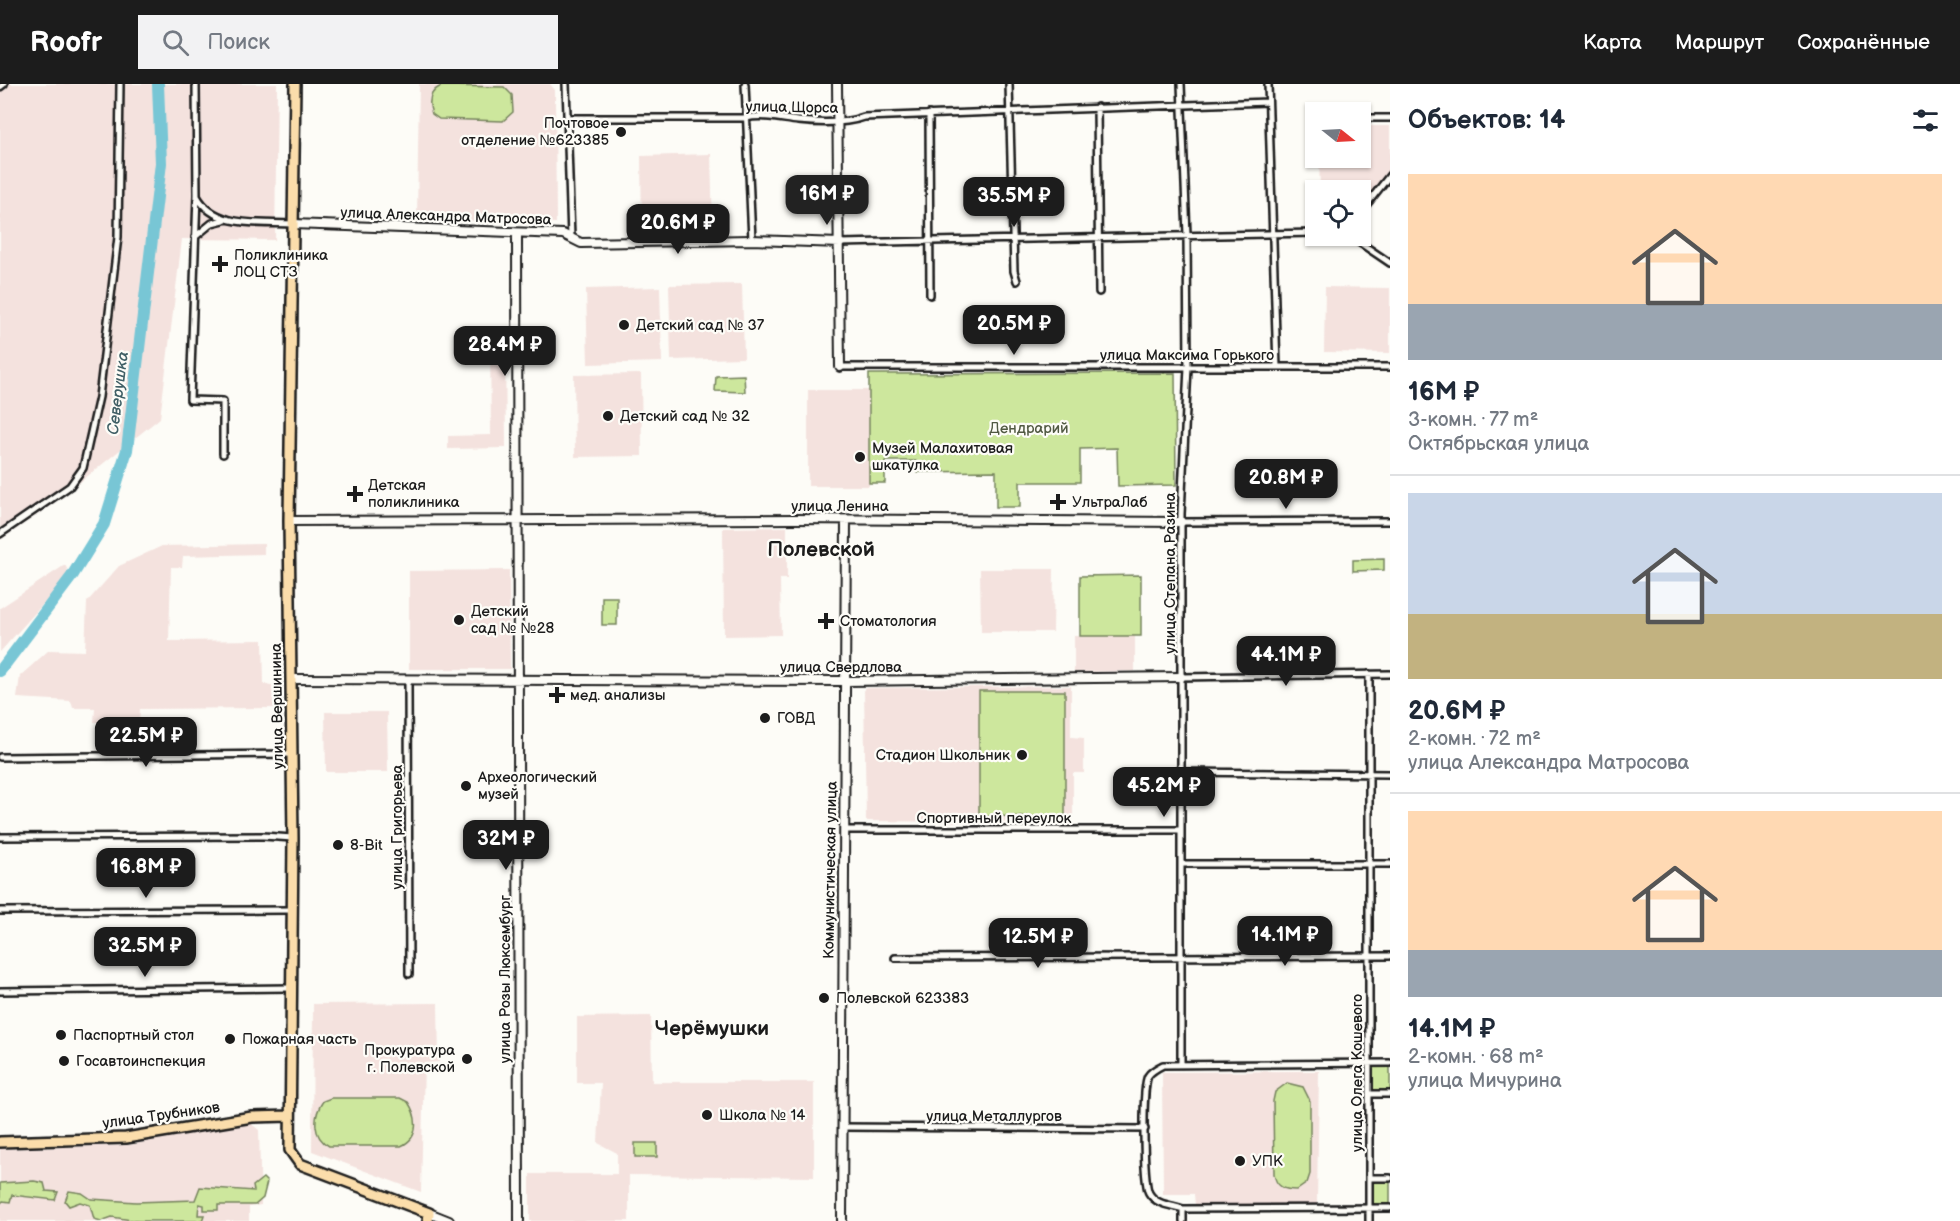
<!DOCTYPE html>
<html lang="ru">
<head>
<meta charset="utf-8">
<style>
  body { margin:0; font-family:"Balsamiq Sans",sans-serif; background:#f2f2f3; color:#1f2937; height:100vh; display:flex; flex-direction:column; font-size:22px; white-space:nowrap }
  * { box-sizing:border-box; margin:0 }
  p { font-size:20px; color:#747a83 }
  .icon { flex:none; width:33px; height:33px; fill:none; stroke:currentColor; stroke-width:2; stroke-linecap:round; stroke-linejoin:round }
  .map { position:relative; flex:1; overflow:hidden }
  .drawer { display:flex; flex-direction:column; background:#fff; width:570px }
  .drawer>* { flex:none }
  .needle { width:39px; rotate:108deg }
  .fabs { position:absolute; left:1305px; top:18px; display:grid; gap:12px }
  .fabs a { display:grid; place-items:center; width:66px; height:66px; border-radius:0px; background:#fff; box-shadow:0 2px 4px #0004; font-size:30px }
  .price { position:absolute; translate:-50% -51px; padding:0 14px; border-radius:12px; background:#1c1c1c; color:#fff; font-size:20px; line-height:39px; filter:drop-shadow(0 2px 3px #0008) }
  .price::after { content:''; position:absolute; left:50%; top:36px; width:18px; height:14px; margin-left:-9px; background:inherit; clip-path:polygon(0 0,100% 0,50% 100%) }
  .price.on { background:#222; color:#fff }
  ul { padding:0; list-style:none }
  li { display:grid; align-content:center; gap:12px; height:318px; padding:0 18px }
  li+li { border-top:2px solid #e0e1e3 }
  li span { display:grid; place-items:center; height:186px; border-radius:0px; color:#555 }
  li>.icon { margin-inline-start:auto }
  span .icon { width:108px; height:108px; fill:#fffc; stroke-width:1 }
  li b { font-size:26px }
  h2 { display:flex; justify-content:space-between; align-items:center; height:72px; padding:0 18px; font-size:26px }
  header { display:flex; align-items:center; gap:36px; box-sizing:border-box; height:84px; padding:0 30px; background:#1c1c1c; color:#fff }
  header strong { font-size:28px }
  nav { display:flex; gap:33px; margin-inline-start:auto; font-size:21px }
  .search { width:420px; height:54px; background:#f2f2f3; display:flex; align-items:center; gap:15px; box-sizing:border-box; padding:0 21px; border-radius:0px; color:#747a83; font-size:22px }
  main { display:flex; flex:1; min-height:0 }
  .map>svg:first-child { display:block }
</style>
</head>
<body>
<header>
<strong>Roofr</strong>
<div class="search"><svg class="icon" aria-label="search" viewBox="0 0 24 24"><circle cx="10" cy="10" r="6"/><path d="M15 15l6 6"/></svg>Поиск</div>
<nav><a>Карта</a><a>Маршрут</a><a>Сохранённые</a></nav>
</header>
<main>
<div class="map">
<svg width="1390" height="1137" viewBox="0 0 1390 1137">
  <rect width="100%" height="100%" fill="#fdfcf7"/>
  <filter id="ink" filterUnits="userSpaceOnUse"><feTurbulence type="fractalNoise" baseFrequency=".0167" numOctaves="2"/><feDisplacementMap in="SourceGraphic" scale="12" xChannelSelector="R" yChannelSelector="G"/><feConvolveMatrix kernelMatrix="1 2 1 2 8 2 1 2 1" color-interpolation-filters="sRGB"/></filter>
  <g filter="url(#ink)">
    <path fill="#f4e2de" d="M0,0H277L275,156L182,155L160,334L54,419L0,456Z
      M419,0H550L555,6L556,139L417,135Z
      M1361,42H1390V87L1361,125L1360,106H1320L1319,74H1360Z
      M711,70L713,144L642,147L641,72Z
      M742,200L744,274L671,276L669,201Z
      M660,203L662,278L588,280L586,205Z
      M1325,203L1390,204V269L1324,268Z
      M490,257H505L506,364L448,365V352L491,351Z
      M641,290L642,372L575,373L574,291Z
      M808,306H869V402H808Z
      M787,443V495H780L781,551L724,552L723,444Z
      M264,460V470L183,472L182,483H171L169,557L263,556L264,600L272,601L273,617H279V624L140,625L139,639L94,638L95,624H73L71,617L17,614L20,592L49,566L85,567L87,518L119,482L162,462Z
      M65,481L70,490L0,568V524Z
      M980,485H1054L1053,548H981Z
      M509,486L510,585H409V487Z
      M1074,552H1135V587L1074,588Z
      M1071,602V653L1084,654V689H1073V739L866,737L864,604Z
      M325,628H387L388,688H326Z
      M438,919L439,978L424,979L421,1108L312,1067L313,920Z
      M651,932L652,998H814V1093L629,1091V1137H530V1090H617V1069L598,1059L601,999H577V933Z
      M1319,987L1317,1120L1195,1121L1194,1110H1163L1162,988Z
      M249,1038L259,1046L261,1121L249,1123V1137H0V1065L129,1061Z"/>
    <path fill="#cde79d" stroke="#74825c" stroke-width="1.5" d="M441,2L504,3L512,11L513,28L503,37L439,35L432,30C428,19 429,8 441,2Z
      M1175,289L1176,401L1118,402L1117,364L1080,365V398H1020V423H996V387L917,388L916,377H885V399H869V290Z
      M744,291L745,308L715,307L716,292Z
      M1384,475V486L1353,487V476Z
      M1141,491V552H1080V492Z
      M602,513H617V541H602Z
      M979,607H1065V733L979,732Z
      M1371,982H1390V1008H1371Z
      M1287,999L1303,1003L1310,1017V1090L1307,1099L1297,1106C1284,1106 1276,1103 1274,1090L1273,1017L1275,1008Z
      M331,1014H400L408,1018C418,1033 420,1054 401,1062H329C312,1053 313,1032 323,1017Z
      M635,1059H657V1073H635Z
      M263,1094L267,1098L263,1114L255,1121H218V1126H204V1121L199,1120L198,1131H204L202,1137H138L112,1133L101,1137L94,1135L90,1121L80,1118L69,1122L65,1117L69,1107L82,1109L91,1115L136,1118L195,1116L200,1103L254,1107L253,1102Z
      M1371,1096H1390V1122H1371Z
      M34,1097L44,1099L46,1107L58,1108L55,1116L12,1111L10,1118L3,1117L0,1120V1099Z"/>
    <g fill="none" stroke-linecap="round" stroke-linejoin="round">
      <path stroke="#78c6d5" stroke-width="12" d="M0,587L72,492L104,440L127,366L161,79L158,0"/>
      <defs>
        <path id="street" d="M196,0L197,111L190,316L223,317V370
          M566,0L571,154
          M745,0L752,156
          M1009,0L1014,187L1017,197
          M1268,0L1277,283
          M0,3L4,0
          M1097,23L1099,208
          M929,30L930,211
          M567,34H746C763,30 781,35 798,37C818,39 845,40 864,33L1268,18
          M1360,34H1390
          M197,112C215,145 260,138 293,140
          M1360,129L1390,91
          M1350,152L1390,179
          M195,153L212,139L224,136
          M840,159L1316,149
          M840,283H1390
          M1181,438L1390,437
          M0,450L70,402L83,384L99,313L118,153L120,0
          M1369,590V1137
          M1181,593L1390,590
          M408,595L409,890
          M0,673L292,670
          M1181,688L1390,690
          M844,746H1181
          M0,753L263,752L293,754
          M1181,780H1390
          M0,827L293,826
          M895,874L1390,872
          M0,907L291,904
          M1390,979L1163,981C1157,984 1151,987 1148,992C1142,1003 1143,1099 1149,1109C1156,1121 1171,1121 1183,1125L1390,1124
          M1181,980V430L1188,283L1187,151L1181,0
          M1369,1010H1390
          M842,1043L1145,1045
          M1369,1094H1390
          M1183,1125V1137"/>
        <path id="secondary" d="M837,0L840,283
          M293,140L563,150L581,159L752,156L840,159
          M517,149L519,1137
          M289,437L795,435L1181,438
          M292,595L846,597L1181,593
          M429,1129L449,1137
          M842,1137L846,436"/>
        <path id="primary" d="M295,0L289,437L293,754L290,1066L300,1080L429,1129L428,1137
          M0,1058L126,1054L252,1033L290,1032"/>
      </defs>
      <use href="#street" stroke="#1c1c1c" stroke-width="10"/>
      <use href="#secondary" stroke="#1c1c1c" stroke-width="12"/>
      <use href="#primary" stroke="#1c1c1c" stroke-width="14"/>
      <use href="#street" stroke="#fdfcf7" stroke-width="5"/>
      <use href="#secondary" stroke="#fdfcf7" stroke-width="8"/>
      <use href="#primary" stroke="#fbddab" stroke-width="9"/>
    </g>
  </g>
  <g fill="#1c1c1c" stroke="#fdfcf7" stroke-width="2">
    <circle cx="621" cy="48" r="6"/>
    <path d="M217 171h6v6h6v6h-6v6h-6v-6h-6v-6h6z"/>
    <circle cx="624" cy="241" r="6"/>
    <circle cx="608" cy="332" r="6"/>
    <circle cx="860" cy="373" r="6"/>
    <path d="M352 401h6v6h6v6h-6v6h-6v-6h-6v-6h6z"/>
    <path d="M1055 409h6v6h6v6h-6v6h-6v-6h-6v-6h6z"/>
    <circle cx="459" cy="536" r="6"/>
    <path d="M823 528h6v6h6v6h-6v6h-6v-6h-6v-6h6z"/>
    <path d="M554 602h6v6h6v6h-6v6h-6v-6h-6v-6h6z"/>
    <circle cx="765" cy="634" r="6"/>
    <circle cx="1022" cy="671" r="6"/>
    <circle cx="466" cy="702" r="6"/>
    <circle cx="338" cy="761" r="6"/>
    <circle cx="824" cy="914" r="6"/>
    <circle cx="61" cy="951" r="6"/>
    <circle cx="230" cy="955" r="6"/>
    <circle cx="467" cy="975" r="6"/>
    <circle cx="64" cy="977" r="6"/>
    <circle cx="707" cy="1031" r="6"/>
    <circle cx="1240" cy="1077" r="6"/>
  </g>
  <g text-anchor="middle" stroke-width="4.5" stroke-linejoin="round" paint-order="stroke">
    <g font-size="15" fill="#1c1c1c" stroke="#fdfcf7">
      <text transform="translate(792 23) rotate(1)" y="5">улица Щорса</text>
      <text transform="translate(446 132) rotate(2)" y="5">улица Александра Матросова</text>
      <text x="1187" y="276">улица Максима Горького</text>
      <text x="840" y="427">улица Ленина</text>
      <text transform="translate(1170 489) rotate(-90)" y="5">улица Степана Разина</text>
      <text x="841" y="588">улица Свердлова</text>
      <text transform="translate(277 622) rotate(-91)" y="5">улица Вершинина</text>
      <text x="994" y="739">Спортивный переулок</text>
      <text transform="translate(397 743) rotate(-90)" y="5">улица Григорьева</text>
      <text transform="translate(830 786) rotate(-89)" y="5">Коммунистическая улица</text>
      <text transform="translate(505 895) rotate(-90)" y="5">улица Розы Люксембург</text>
      <text transform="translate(1357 989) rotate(-90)" y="5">улица Олега Кошевого</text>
      <text transform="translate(161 1031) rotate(-8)" y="5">улица Трубников</text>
      <text x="994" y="1037">улица Металлургов</text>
    </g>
    <g font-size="15" fill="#1c1c1c" stroke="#fdfcf7" text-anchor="start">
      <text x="609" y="44" text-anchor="end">Почтовое<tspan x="609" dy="17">отделение №623385</tspan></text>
      <text x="234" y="176">Поликлиника<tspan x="234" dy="17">ЛОЦ СТЗ</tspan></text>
      <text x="636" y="246">Детский сад № 37</text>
      <text x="620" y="337">Детский сад № 32</text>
      <text x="872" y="369">Музей Малахитовая<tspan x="872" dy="17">шкатулка</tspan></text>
      <text x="368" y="406">Детская<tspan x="368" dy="17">поликлиника</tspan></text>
      <text x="1072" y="423">УльтраЛаб</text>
      <text x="471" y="532">Детский<tspan x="471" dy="17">сад № №28</tspan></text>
      <text x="840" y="542">Стоматология</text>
      <text x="570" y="616">мед. анализы</text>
      <text x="777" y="639">ГОВД</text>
      <text x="1010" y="676" text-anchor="end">Стадион Школьник</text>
      <text x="478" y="698">Археологический<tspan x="478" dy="17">музей</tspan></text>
      <text x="350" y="766">8-Bit</text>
      <text x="836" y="919">Полевской 623383</text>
      <text x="73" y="956">Паспортный стол</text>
      <text x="242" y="960">Пожарная часть</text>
      <text x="455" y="971" text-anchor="end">Прокуратура<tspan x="455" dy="17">г. Полевской</tspan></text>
      <text x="76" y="982">Госавтоинспекция</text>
      <text x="719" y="1036">Школа № 14</text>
      <text x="1252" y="1082">УПК</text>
    </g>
    <g font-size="15" fill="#515943" stroke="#fdfcf7">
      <text x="1029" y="349">Дендрарий</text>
    </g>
    <g font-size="16" font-style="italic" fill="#416066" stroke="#fdfcf7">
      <text transform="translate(117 309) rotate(-83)" y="6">Северушка</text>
    </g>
    <g font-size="21" font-weight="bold" fill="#1c1c1c" stroke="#fdfcf7">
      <text x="821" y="472">Полевской</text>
      <text x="712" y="951">Черёмушки</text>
    </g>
  </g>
</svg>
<div class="fabs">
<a><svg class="needle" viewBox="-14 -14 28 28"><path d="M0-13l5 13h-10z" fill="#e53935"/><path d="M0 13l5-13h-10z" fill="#747a83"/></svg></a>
<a><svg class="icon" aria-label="locate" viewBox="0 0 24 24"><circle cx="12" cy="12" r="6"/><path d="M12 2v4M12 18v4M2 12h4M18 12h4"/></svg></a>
</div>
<b class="price on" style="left:827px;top:142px">16M ₽</b>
<b class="price" style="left:1014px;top:144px">35.5M ₽</b>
<b class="price" style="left:678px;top:171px">20.6M ₽</b>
<b class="price" style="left:1014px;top:272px">20.5M ₽</b>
<b class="price" style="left:505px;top:293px">28.4M ₽</b>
<b class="price" style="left:1286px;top:426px">20.8M ₽</b>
<b class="price" style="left:1286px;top:603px">44.1M ₽</b>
<b class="price" style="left:146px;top:684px">22.5M ₽</b>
<b class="price" style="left:1164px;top:734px">45.2M ₽</b>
<b class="price" style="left:506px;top:787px">32M ₽</b>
<b class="price" style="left:146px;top:815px">16.8M ₽</b>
<b class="price" style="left:1285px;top:883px">14.1M ₽</b>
<b class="price" style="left:1038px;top:885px">12.5M ₽</b>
<b class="price" style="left:145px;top:894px">32.5M ₽</b>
</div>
<section class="drawer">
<h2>Объектов: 14<svg class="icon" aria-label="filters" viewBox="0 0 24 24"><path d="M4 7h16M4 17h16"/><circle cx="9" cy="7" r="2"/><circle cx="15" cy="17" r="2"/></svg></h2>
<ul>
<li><span style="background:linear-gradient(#ffd9b3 70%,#9aa5b1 0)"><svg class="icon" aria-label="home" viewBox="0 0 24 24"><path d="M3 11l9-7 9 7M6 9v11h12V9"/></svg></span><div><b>16M ₽</b><p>3-комн. · 77 m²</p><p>Октябрьская улица</p></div></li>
<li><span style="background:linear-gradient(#c9d6e8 65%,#c2b280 0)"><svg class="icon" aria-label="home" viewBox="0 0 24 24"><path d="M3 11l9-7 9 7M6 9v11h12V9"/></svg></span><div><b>20.6M ₽</b><p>2-комн. · 72 m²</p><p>улица Александра Матросова</p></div></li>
<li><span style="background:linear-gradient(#ffd9b3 75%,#9aa5b1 0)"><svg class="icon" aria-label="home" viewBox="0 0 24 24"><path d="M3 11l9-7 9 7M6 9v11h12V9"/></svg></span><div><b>14.1M ₽</b><p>2-комн. · 68 m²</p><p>улица Мичурина</p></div></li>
</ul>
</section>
</main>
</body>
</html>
